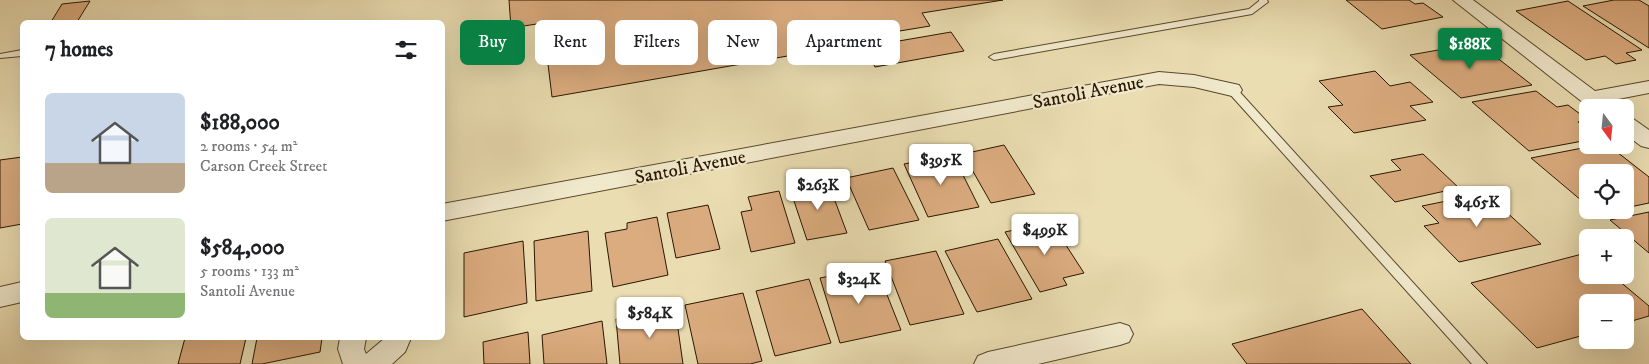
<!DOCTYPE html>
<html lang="en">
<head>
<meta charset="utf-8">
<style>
  body { margin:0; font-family:"IM FELL DW Pica",serif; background:#f6f6f6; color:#202124; height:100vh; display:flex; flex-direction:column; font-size:19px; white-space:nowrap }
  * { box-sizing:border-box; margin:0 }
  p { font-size:16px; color:#757577 }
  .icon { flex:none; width:28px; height:28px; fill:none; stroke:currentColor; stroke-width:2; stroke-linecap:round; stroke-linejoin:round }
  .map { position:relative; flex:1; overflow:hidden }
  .panel { position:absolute; left:20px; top:20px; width:425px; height:320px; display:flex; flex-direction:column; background:#fff; border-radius:8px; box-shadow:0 5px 20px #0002 }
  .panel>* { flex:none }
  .top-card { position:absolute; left:460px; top:20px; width:475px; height:45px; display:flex; gap:10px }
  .needle { width:32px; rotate:165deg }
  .tools { position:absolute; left:1579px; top:99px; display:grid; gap:10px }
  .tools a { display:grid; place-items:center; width:55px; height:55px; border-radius:8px; background:#fff; box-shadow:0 5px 20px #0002; font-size:25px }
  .price { position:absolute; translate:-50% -42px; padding:0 11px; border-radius:5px; background:#fff; color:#222; font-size:16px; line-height:32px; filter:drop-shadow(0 1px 2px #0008) }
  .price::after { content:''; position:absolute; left:50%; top:30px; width:15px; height:11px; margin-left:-8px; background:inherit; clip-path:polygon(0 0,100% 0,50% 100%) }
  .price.active { background:#0b8043; color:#fff }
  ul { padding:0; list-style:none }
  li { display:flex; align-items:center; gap:15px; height:125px; padding:0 25px }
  li span { display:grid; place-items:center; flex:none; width:140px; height:100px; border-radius:8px; color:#555 }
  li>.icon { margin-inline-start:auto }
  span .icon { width:60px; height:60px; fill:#fffc; stroke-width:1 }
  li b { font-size:21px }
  h2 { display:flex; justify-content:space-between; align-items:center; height:60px; padding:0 25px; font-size:21px }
  .pill { padding:0 18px; border-radius:8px; background:#fff; box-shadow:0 5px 20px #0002; font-size:18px; line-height:45px }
  .pill.active { background:#0b8043; color:#fff }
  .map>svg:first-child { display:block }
</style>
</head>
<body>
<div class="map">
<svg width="1649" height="364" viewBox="0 0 1649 364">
  <rect width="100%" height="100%" fill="#eaddb1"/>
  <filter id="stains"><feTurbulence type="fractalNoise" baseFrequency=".004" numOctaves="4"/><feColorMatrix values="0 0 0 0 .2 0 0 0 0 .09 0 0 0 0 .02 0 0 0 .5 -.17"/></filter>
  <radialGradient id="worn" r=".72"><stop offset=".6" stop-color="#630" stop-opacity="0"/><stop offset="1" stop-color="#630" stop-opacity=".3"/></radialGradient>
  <path fill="#dbac7f" stroke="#291600" d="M509,0H1003L922,13L930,26L845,40V46L552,97L543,23L511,28Z
    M1346,0H1409L1415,4L1423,3L1443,17L1382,29Z
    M1614,0H1639L1649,6V48L1583,6Z
    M90,1L77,22H51L62,4Z
    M1568,1L1642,50L1626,53L1636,60L1616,64L1605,56L1586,60L1516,11Z
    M951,32L964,51L875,67L864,47Z
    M1478,43L1532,85L1461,98L1410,55Z
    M1375,71L1390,86L1410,82L1433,102L1410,106L1426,120L1354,133L1328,107L1343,105L1319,81Z
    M1536,91L1557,107L1568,105L1588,120L1578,122L1588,130V140L1529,151L1472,102Z
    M1004,145L1035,194L991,203L963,154Z
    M1598,145H1608L1649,177V203L1625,208V172H1588V206L1531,158Z
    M1423,154L1459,188L1395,202L1370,176L1401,170L1391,160Z
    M953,155L979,207L928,217L904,164Z
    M22,157V224L0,228V160Z
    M893,168L919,220L869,230L846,178Z
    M828,182L847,233L807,240L790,189Z
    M779,191L795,243L751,252L741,212L752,210L748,197Z
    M1486,193L1541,244L1459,262L1424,226L1439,223L1422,206Z
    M708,205L720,249L676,258L667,213Z
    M1649,212V253L1610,220Z
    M657,217L668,275L613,287L605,233L627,229V223Z
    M1051,222L1084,273L1063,278L1067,285L1040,292L1005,232Z
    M588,231L592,291L536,301L534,241Z
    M998,239L1032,299L977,312L945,251Z
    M523,241L527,303L464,317V253Z
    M936,251L964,314L910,325L885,261Z
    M1586,253L1588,275H1612L1649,306V316L1625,323V302H1588V334L1537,348L1471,283Z
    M876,267L901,330L840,343L820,278Z
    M809,279L831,343L775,356L756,291Z
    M743,293L762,361L750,364H698L685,305Z
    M675,308L683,364H620L616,319Z
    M1362,309L1411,364H1247L1232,344Z
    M602,321L607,364H544L542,335Z
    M528,332L530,364H484L483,342Z
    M185,338H246L240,364H178Z
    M257,338H322L320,352L262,364H252Z"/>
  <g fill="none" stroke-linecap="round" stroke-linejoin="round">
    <defs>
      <path id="lane" d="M1259,0H1267L1268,2L1252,14L994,60L989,57L994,54L1249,9L1259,1Z
        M22,50V56L0,58V54Z
        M1232,87L1236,88L1487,364H1472L1228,92L1227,90L1228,88Z"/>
      <path id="street" d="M1453,0H1473L1595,91L1649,81V93L1608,101L1614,108H1590Z
        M1159,72L1194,75L1239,85L1242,90L1239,95L1232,96L1194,87L1159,84L442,221V204Z
        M1625,116L1632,118L1649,130V148L1641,146L1625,134Z
        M22,282V302L0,307V287Z
        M1120,323L1129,326L1133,334L1129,342L1120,345L1038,364H974L978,356L988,352Z
        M340,338H366L364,349L366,354L385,338H411L405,352L392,364H343L338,349Z"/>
    </defs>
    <use href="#lane" stroke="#59482c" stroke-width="2"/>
    <use href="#street" stroke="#59482c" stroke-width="2"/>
    <use href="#lane" fill="#f1e9cc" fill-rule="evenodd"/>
    <use href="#street" fill="#f1e9cc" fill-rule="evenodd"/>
  </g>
  <g text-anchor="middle" stroke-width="4.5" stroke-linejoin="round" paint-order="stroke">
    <g font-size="19" fill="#291600" stroke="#f1e9cc">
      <text transform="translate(1088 91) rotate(-11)" y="7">Santoli Avenue</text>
      <text transform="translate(690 166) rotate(-11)" y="7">Santoli Avenue</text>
    </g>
  </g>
  <rect width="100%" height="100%" filter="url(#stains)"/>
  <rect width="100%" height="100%" fill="url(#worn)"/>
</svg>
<div class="tools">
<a><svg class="needle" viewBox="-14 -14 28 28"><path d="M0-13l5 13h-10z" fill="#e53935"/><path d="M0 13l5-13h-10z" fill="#757577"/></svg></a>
<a><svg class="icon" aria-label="locate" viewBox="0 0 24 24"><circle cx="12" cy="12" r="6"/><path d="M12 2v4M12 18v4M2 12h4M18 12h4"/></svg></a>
<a>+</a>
<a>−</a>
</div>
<b class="price active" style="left:1470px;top:70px">$188K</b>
<b class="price" style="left:941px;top:186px">$395K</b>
<b class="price" style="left:818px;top:211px">$263K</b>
<b class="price" style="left:1477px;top:228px">$465K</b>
<b class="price" style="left:1045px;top:256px">$499K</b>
<b class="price" style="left:859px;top:305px">$324K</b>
<b class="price" style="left:650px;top:339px">$584K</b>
<div class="top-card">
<a class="pill active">Buy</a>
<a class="pill">Rent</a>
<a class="pill">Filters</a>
<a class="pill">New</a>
<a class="pill">Apartment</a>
</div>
<section class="panel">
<h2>7 homes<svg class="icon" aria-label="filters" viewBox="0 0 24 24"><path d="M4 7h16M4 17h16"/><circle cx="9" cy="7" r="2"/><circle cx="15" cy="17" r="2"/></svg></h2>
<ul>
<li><span style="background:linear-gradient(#c9d6e8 70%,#b9a48a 0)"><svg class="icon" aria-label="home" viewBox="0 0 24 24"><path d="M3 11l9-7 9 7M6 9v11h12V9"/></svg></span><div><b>$188,000</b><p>2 rooms · 54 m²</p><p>Carson Creek Street</p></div></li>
<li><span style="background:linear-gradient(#dfe7d0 75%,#8fb573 0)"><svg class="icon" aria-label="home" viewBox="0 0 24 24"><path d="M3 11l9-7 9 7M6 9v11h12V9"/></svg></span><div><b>$584,000</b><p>5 rooms · 133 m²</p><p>Santoli Avenue</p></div></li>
</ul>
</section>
</div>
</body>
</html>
